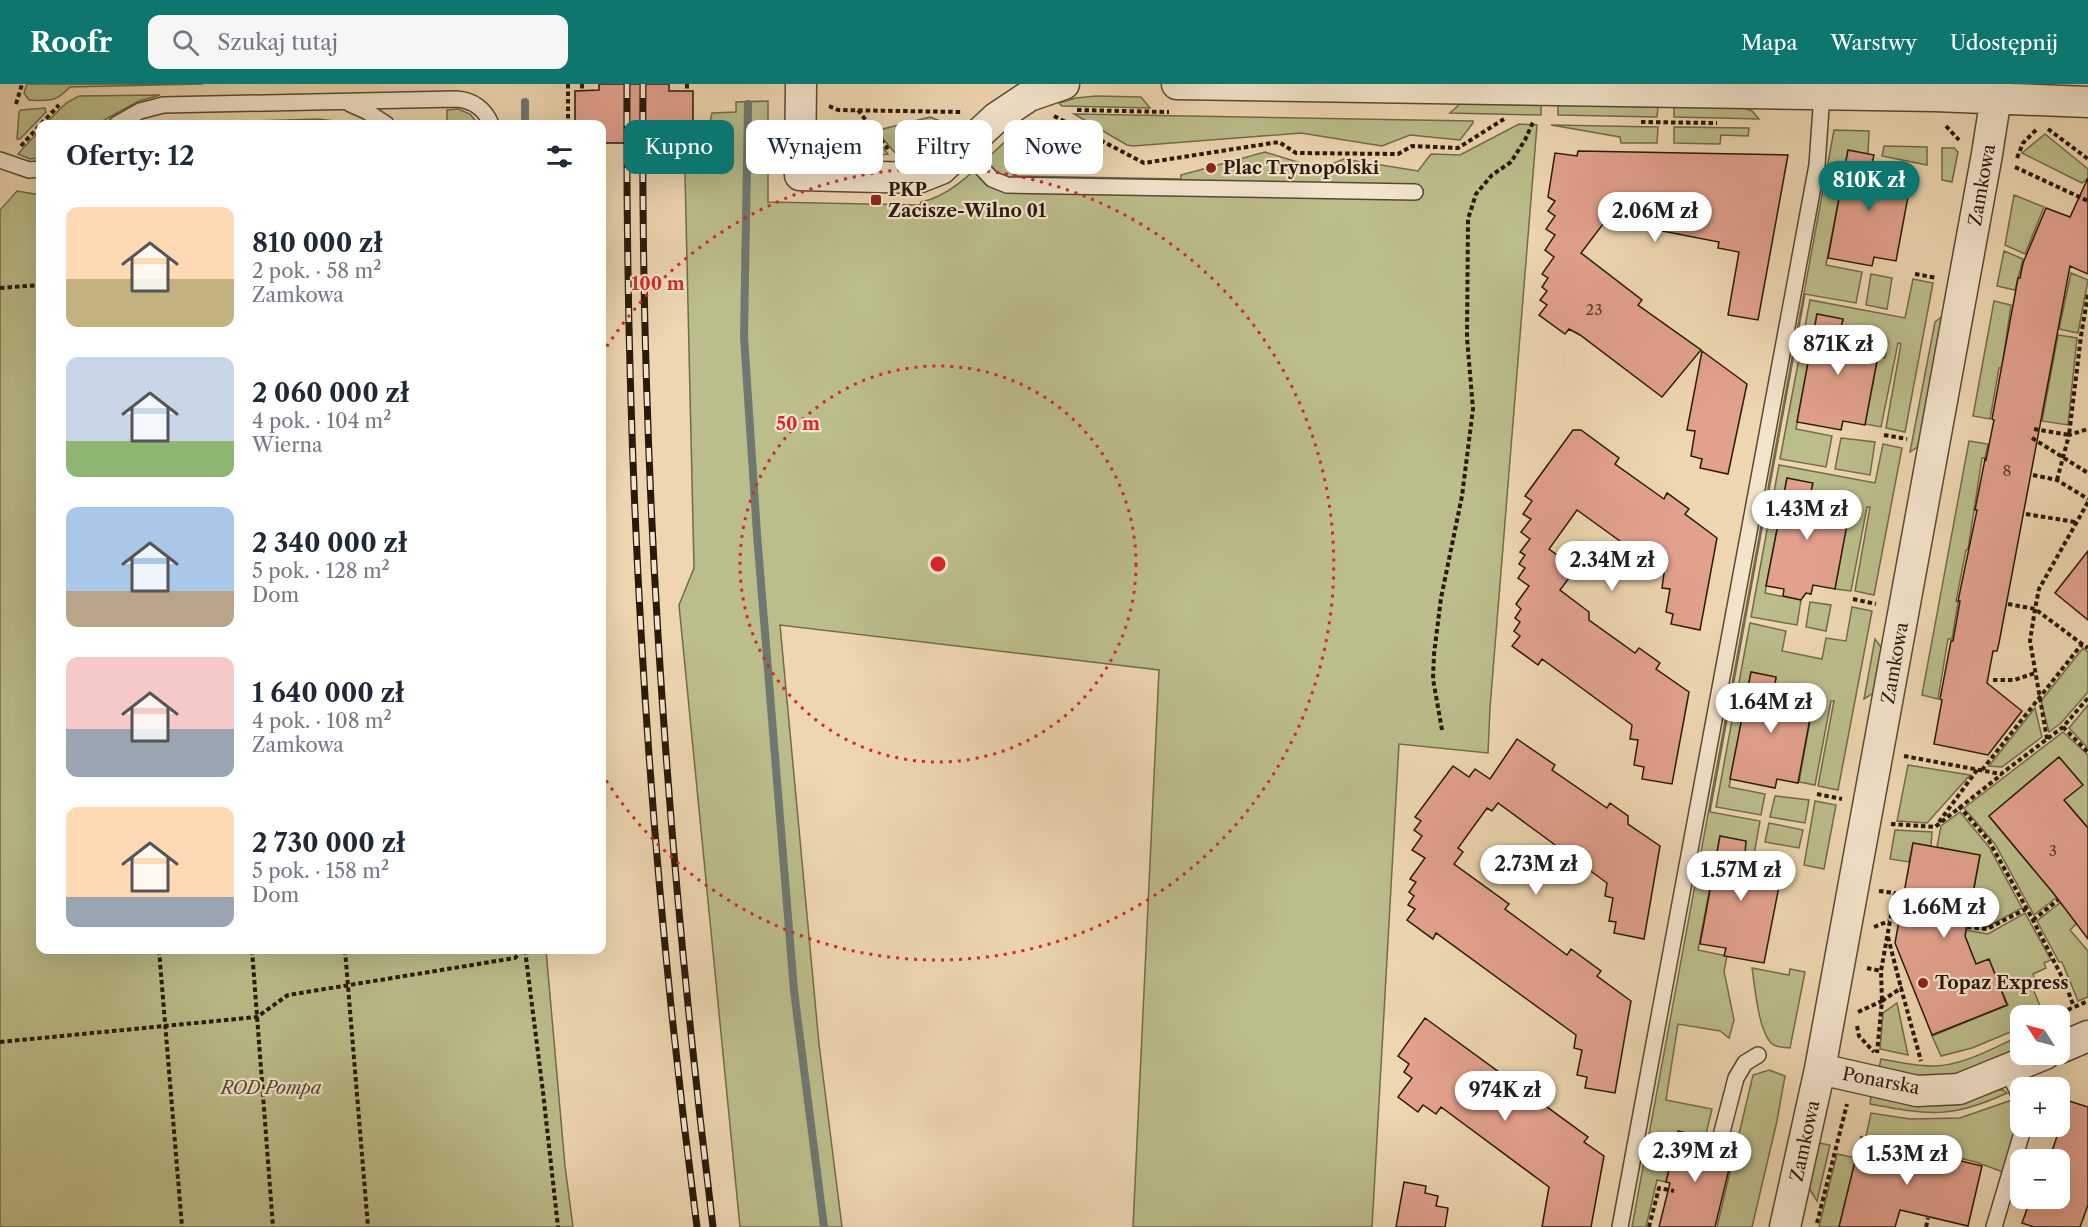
<!DOCTYPE html>
<html lang="pl">
<head>
<meta charset="utf-8">
<style>
  body { margin:0; font-family:"Libre Caslon Text",serif; background:#f6f6f7; color:#1f2937; height:100vh; display:flex; flex-direction:column; font-size:22px; white-space:nowrap }
  * { box-sizing:border-box; margin:0 }
  p { font-size:20px; color:#747a83 }
  .icon { flex:none; width:33px; height:33px; fill:none; stroke:currentColor; stroke-width:2; stroke-linecap:round; stroke-linejoin:round }
  .map { position:relative; flex:1; overflow:hidden }
  .details { position:absolute; left:36px; top:36px; width:570px; height:834px; display:flex; flex-direction:column; background:#fff; border-radius:12px; box-shadow:0 6px 24px #0002 }
  .details>* { flex:none }
  .hud { position:absolute; left:624px; top:36px; width:570px; height:54px; display:flex; gap:12px }
  .needle { width:39px; rotate:306deg }
  .buttons { position:absolute; left:2010px; top:921px; display:grid; gap:12px }
  .buttons a { display:grid; place-items:center; width:60px; height:60px; border-radius:12px; background:#fff; box-shadow:0 6px 24px #0002; font-size:30px }
  .price { position:absolute; translate:-50% -51px; padding:0 14px; border-radius:21px; background:#fff; color:#222; font-size:20px; line-height:39px; filter:drop-shadow(0 2px 3px #0008) }
  .price::after { content:''; position:absolute; left:50%; top:36px; width:18px; height:14px; margin-left:-9px; background:inherit; clip-path:polygon(0 0,100% 0,50% 100%) }
  .price.current { background:#0f766e; color:#fff }
  ul { padding:0; list-style:none }
  li { display:flex; align-items:center; gap:18px; height:150px; padding:0 30px }
  li span { display:grid; place-items:center; flex:none; width:168px; height:120px; border-radius:12px; color:#555 }
  li>.icon { margin-inline-start:auto }
  span .icon { width:72px; height:72px; fill:#fffc; stroke-width:1 }
  li b { font-size:26px }
  h2 { display:flex; justify-content:space-between; align-items:center; height:72px; padding:0 30px; font-size:26px }
  .chip { padding:0 21px; border-radius:12px; background:#fff; box-shadow:0 6px 24px #0002; font-size:21px; line-height:54px }
  .chip.current { background:#0f766e; color:#fff }
  header { display:flex; align-items:center; gap:36px; box-sizing:border-box; height:84px; padding:0 30px; background:#0f766e; color:#fff }
  header strong { font-size:28px }
  nav { display:flex; gap:33px; margin-inline-start:auto; font-size:21px }
  .search { width:420px; height:54px; background:#f6f6f7; display:flex; align-items:center; gap:15px; box-sizing:border-box; padding:0 21px; border-radius:12px; color:#747a83; font-size:22px }
  .map>svg:first-child { display:block }
</style>
</head>
<body>
<header>
<strong>Roofr</strong>
<div class="search"><svg class="icon" aria-label="search" viewBox="0 0 24 24"><circle cx="10" cy="10" r="6"/><path d="M15 15l6 6"/></svg>Szukaj tutaj</div>
<nav><a>Mapa</a><a>Warstwy</a><a>Udostępnij</a></nav>
</header>
<div class="map">
<svg width="2088" height="1143" viewBox="0 0 2088 1143">
  <rect width="100%" height="100%" fill="#edd6b0"/>
  <filter id="stains"><feTurbulence type="fractalNoise" baseFrequency=".00333" numOctaves="4"/><feColorMatrix values="0 0 0 0 .2 0 0 0 0 .09 0 0 0 0 .02 0 0 0 .5 -.17"/></filter>
  <radialGradient id="worn" r=".72"><stop offset=".6" stop-color="#630" stop-opacity="0"/><stop offset="1" stop-color="#630" stop-opacity=".3"/></radialGradient>
  <path fill="#bbbd8a" stroke="#726b4a" stroke-width="1.5" d="M27,0H203L70,3C56,18 50,17 29,16L24,9Z
    M160,11L139,17L97,40H45L66,19L79,12Z
    M1096,12L1141,13L1150,24L1062,22L1059,19L1076,14Z
    M768,17V118L920,121L921,118C958,111 990,68 1020,45L1047,53V59H1019V67L1014,69L1013,92L1181,95V91L1265,68L1320,85L1344,75L1418,87L1431,70L1460,71L1519,40L1537,41L1490,624L1488,669L1399,660L1372,1143H1133L1159,586L780,541L819,960L842,1143H740L679,521L694,484L685,90L700,82L712,29L736,28V18Z
    M1461,19L1541,21V31L1450,29Z
    M1558,21L1658,23L1657,33L1558,31Z
    M1674,23L1744,24L1752,27L1759,35L1674,33Z
    M45,24L46,28L20,55H17L19,28L21,26Z
    M458,25L470,30L478,40H447V26Z
    M1074,30L1473,37V39L1460,56L1410,51L1382,62L1301,49L1133,62L1127,61Z
    M930,33L954,42C939,57 921,75 896,70L879,50L880,47L883,45Z
    M318,35L360,40H156H157Z
    M825,39L870,47L888,70C881,72 872,70 864,70C842,69 823,67 825,39Z
    M1551,41L1658,43L1657,59H1621L1620,53Z
    M1674,43L1749,44L1748,52L1721,51L1720,60L1674,59Z
    M40,46V74L30,75L18,70Z
    M1834,46L1869,47L1868,70L1848,67L1826,181L1862,188L1856,219L1805,210L1710,728L1760,737L1753,776L1737,773L1745,757L1720,752L1698,866L1727,872L1724,887L1734,936L1729,954L1720,947L1678,940L1666,1016L1712,1025L1705,1054L1678,1048L1666,1098L1657,1096L1646,1143H1632Z
    M2045,50L2088,85V94L2082,99L2022,69Z
    M1884,62L1927,63V81L1882,72Z
    M1942,64H1954L1958,68L1952,98L1942,96Z
    M17,107L40,111V866H546L565,1082L573,1143H0V126Z
    M2014,111L2044,123L2025,170L2005,161Z
    M2004,167L2023,175L2015,206L1997,202Z
    M2071,189L2088,196L2078,249L2059,245Z
    M1871,190L1892,194L1887,225L1866,221Z
    M1913,195L1933,199L1905,348L1886,344L1901,260L1898,259L1881,343L1865,340L1878,273L1885,274L1888,257L1849,249L1834,251L1837,236L1843,237V235L1817,230L1796,345L1832,352L1826,383L1780,375L1810,216L1905,234Z
    M1994,217L2011,221L2002,283L1999,284L1990,335L1973,332Z
    M1944,231L1922,360L1910,368L1935,238Z
    M2058,251L2077,254L2068,341L2042,337Z
    M1841,354L1875,358L1870,391L1835,385Z
    M1969,357L1988,360L1985,374H1982L1968,465L1966,466L1956,517L1958,518L1952,555H1948L1938,615L1922,611Z
    M1883,360L1902,364L1874,511L1855,507L1870,423H1867L1851,507L1835,505L1847,437L1854,438L1857,421L1819,413L1818,418L1787,394L1765,509L1801,516L1797,541L1751,533L1779,381L1875,399Z
    M1810,518L1831,521L1826,547L1806,543Z
    M1852,523L1872,527L1838,706L1818,702L1834,617H1831L1815,701L1799,698L1811,631L1818,632L1821,615L1782,607L1768,609L1770,594L1776,595V593L1751,588L1729,703L1765,710L1761,731L1716,723L1750,539L1786,547L1782,567L1822,575L1826,554L1846,557Z
    M1875,555L1883,566L1875,608L1864,615Z
    M2083,564L2088,568V608L2061,639L2049,648L2041,617Z
    M2088,621V664L2069,644Z
    M2035,624L2042,653L2002,683L1989,682Z
    M2063,648L2088,671V744L2064,716L2082,701L2059,673L1989,732L2057,813L2034,831L1995,760L1964,724Z
    M1908,681L1970,691L1927,739L1897,737Z
    M1775,712L1809,716L1805,739L1770,733Z
    M1815,717L1836,721L1824,785L1804,781Z
    M1960,728L1989,763L2022,824L1987,843L1968,838L1980,771L1937,763L1941,742Z
    M1769,739L1803,746L1799,764L1765,758Z
    M1895,746L1932,748L1931,762L1913,759L1909,778L1890,775Z
    M2061,818L2078,838L2070,846L2088,867V913L2078,917L2062,878H2059L2037,837Z
    M2025,829L2051,876L2044,879L2046,884L2033,890L2038,903L2033,905L2044,931L2020,932V944L1972,964L1941,972L1932,952L2008,921L1989,876L1976,880L1965,852L1966,846L1988,850Z
    M1752,884L1789,891L1790,885L1805,888L1790,964C1783,963 1776,964 1771,959C1758,945 1755,903 1752,884Z
    M1897,919L1908,971L1880,965L1883,929Z
    M2020,952V964C1992,977 1962,993 1931,993C1913,993 1896,988 1879,984L1881,975C1897,978 1915,982 1932,982C1963,982 1993,964 2020,952Z
    M1769,986L1785,992L1777,1037L1752,1143H1717L1753,991Z
    M1998,1006H2003L2007,1009C1951,1035 1929,1031 1870,1020L1871,1012C1925,1023 1945,1027 1998,1006Z
    M2012,1016L2020,1032L2003,1088L1976,1078L1866,1052L1871,1029L1910,1035L1960,1034Z
    M1819,1059L1830,1061L1817,1117L1809,1104Z
    M1837,1070L1856,1074L1839,1143H1819Z"/>
  <g fill="none" stroke-linecap="round" stroke-linejoin="round">
    <path stroke="#6e7871" stroke-width="8" d="M748,20L744,253L757,450L794,907L824,1143
      M525,40V18"/>
  </g>
  <path fill="#e2a18d" stroke="#2a190b" stroke-width="1.5" d="M599,0H669V7H693V59H602V40H575V7L599,6Z
    M1848,66L1874,71L1871,84L1912,91L1896,177L1874,173L1872,182L1828,174Z
    M1578,67L1788,71L1758,236L1728,231L1739,168L1718,164L1719,158L1606,136L1581,169L1642,216L1638,221L1701,266L1662,313L1580,251L1569,245L1565,250L1539,231L1547,221L1540,216L1547,207L1542,203L1548,194L1542,190L1554,173L1545,166L1555,151L1546,145L1555,132L1548,127L1555,117L1548,113L1555,69L1577,72Z
    M2088,94V190L2070,182L1999,559L1997,567H1993L1987,599L2022,627L1988,671L1934,660L1942,616L1940,615L1951,557H1953L1960,517H1958L1977,426H1975L1985,375L1986,376L1994,336L1992,335L2018,194H2020L2023,179L2046,124L2070,133Z
    M1817,230L1843,235L1840,248L1881,255L1865,341L1843,337L1841,346L1797,338Z
    M1702,267L1747,300L1728,390L1700,384L1702,375L1691,372L1695,347L1687,346Z
    M1573,346H1581L1619,374L1615,380L1664,415L1667,409L1689,425L1685,430L1717,454L1700,546L1671,540L1673,530L1666,528L1670,505L1662,504L1664,489L1577,426L1549,465L1569,480L1563,489L1569,494L1560,506L1589,528V536L1635,569L1639,564L1660,579L1656,585L1689,608L1672,700L1642,695L1644,683L1634,681L1638,656L1630,655L1632,641L1542,575L1538,581L1512,562L1520,552L1514,547L1520,538L1515,534L1521,525L1516,520L1529,502L1518,494L1525,484L1519,480L1525,471L1520,468L1530,455L1521,448L1531,435L1523,430L1532,417L1525,412Z
    M1787,394L1813,399L1810,412L1851,419L1835,505L1813,501L1811,510L1806,509L1801,516L1783,512L1784,505L1766,502Z
    M2088,467V536L2055,509Z
    M1751,588L1776,593L1774,606L1814,613L1798,699L1777,695L1775,704L1730,695Z
    M1517,655L1555,681L1552,686L1607,724L1610,719L1628,732V740L1660,762L1644,855L1614,849L1616,838L1609,837L1613,814L1605,812L1607,799L1498,719L1492,727L1487,724L1458,764L1463,768L1454,780L1509,820L1505,825L1567,871L1571,865L1601,887L1597,892L1631,917L1615,1009L1585,1004L1587,993L1577,991L1582,966L1574,964L1576,951L1436,849L1433,855L1407,836L1415,825L1408,821L1414,812L1409,808L1416,798L1410,795L1425,774L1412,766L1422,752L1414,746L1421,737L1415,733L1453,682L1469,693L1475,685L1490,695Z
    M2059,673L2083,701L2064,716L2088,744V855L2054,810L1989,732Z
    M1720,752L1746,757L1745,770L1784,777L1764,879L1724,872L1726,864L1700,860Z
    M1913,759L1980,771L1965,852L1976,880L1989,875L2007,921L1932,951L1895,859Z
    M1425,934L1588,1053L1584,1058L1604,1072L1591,1143H1542L1549,1103L1441,1023L1436,1030L1423,1021L1418,1028L1398,1013L1412,994L1404,988L1409,980L1398,972Z
    M2069,1017L2088,1023V1121L2080,1143H2034L2022,1139L2031,1114H2060V1076H2049Z
    M1678,1047L1724,1058L1720,1075L1731,1077L1715,1143H1659L1670,1099L1666,1098Z
    M1861,1053L1982,1082L1968,1142L1900,1126L1895,1143H1839Z
    M1404,1098L1426,1102L1425,1109L1438,1112L1436,1122L1448,1124L1445,1143H1396Z"/>
  <g fill="none" stroke-linecap="round" stroke-linejoin="round">
    <defs>
      <path id="lane" d="M350,20L366,27L386,40
        M117,40L140,27L163,21L456,15C473,16 485,25 491,40
        M964,65L992,95L1007,101L1415,108
        M0,76L29,86L40,85
        M2008,987L2020,1013
        M1722,1048L1736,994L1745,979L1758,971
        M1620,1143L1817,81L1822,10
        M1994,1143L2024,1042"/>
      <path id="street" d="M801,0L800,91L918,94L941,85L996,34L1029,12L1064,0
        M1177,0L1935,12L2088,18
        M2060,964L2088,952
        M1820,985L1917,1007L1959,1005L2045,970
        M1785,1143L1820,985L1987,70L1998,0"/>
    </defs>
    <use href="#lane" stroke="#5b4834" stroke-width="18"/>
    <use href="#street" stroke="#5b4834" stroke-width="33"/>
    <path stroke="#2a190b" stroke-width="4" stroke-dasharray="4.5 3" stroke-linecap="butt" d="M568,0V40
      M582,0V7
      M687,0V7
      M16,20L22,0
      M829,22L838,26L962,28
      M858,26L888,65
      M1077,26L1169,28
      M1054,32L1144,79L1279,58L1296,69L1398,70L1412,62L1458,64L1504,35
      M1641,38L1717,39
      M41,40L59,21
      M1946,42L1959,56
      M2048,45L2088,75
      M21,62L40,41
      M2017,74L2023,59L2038,44
      M2015,83L2088,117
      M1915,190L1937,194
      M0,204L40,201
      M2034,345L2069,351L2081,252L2088,210
      M1884,351L1907,355
      M2032,354L2088,389
      M2033,391L2057,396L2088,415
      M2057,396L2069,351L2088,345
      M2026,430L2075,438
      M1853,515L1876,520
      M2008,520L2035,525L2082,560
      M1993,596H2014L2035,589
      M2063,643L2088,668
      M1442,646L1433,595L1434,570L1441,514L1462,412L1473,325L1467,254L1468,135L1476,110L1492,91L1511,78L1525,56L1534,36
      M2047,655L2030,557L2035,525L2039,505L2088,418
      M1904,672L2001,690L2063,643L2088,614
      M1982,686L2082,560L2088,564
      M1817,710L1842,715
      M1959,722L1989,757L2033,836L2065,899L2074,923
      M1939,738L1977,686
      M1891,740L1935,743L2001,691
      M1879,807L1895,809L1881,887L1882,917
      M2033,836L2058,816
      M1874,843L1889,837
      M1967,843L1987,845L2026,825
      M1888,853L1901,904
      M159,866L182,1143
      M252,866L273,1143
      M345,866L368,1143
      M525,866L543,1008L558,1143
      M1867,884L1881,887
      M1882,917L1901,904L1921,977
      M1858,928L1882,917L1877,969
      M2054,932L2088,917
      M1857,942L1859,952L1874,968
      M0,958L257,933L288,911L515,874L522,866
      M1817,1139L1847,1020
      M1649,1143L1659,1104L1674,1107
      M1926,1143L1928,1134"/>
    <use href="#lane" stroke="#f3e4cc" stroke-width="15"/>
    <use href="#street" stroke="#f3e4cc" stroke-width="30"/>
    <defs>
      <path id="rail" d="M627,0C625,382 647,764 697,1143
        M643,0C640,382 666,763 713,1143"/>
    </defs>
    <use href="#rail" stroke="#2a190b" stroke-width="7"/>
    <use href="#rail" stroke="#f3e4cc" stroke-width="4.5" stroke-dasharray="14" stroke-linecap="butt"/>
  </g>
  <g fill="none" stroke="#d62828" stroke-width="3" stroke-dasharray="3 6">
    <circle cx="938" cy="480" r="198"/>
    <path d="M602 270A396 396 0 1 1 602 690"/>
  </g>
  <g fill="#8f2418" stroke="#f3e4cc" stroke-width="2">
    <circle cx="1211" cy="84" r="6"/>
    <rect x="870" y="110" width="12" height="12" rx="3"/>
    <circle cx="1923" cy="899" r="6"/>
  </g>
  <g text-anchor="middle" stroke-width="4.5" stroke-linejoin="round" paint-order="stroke">
    <g font-size="15" fill="#583b2c">
      <text x="1594" y="231">23</text>
      <text x="2007" y="392">8</text>
      <text x="2053" y="772">3</text>
    </g>
    <g font-size="18" font-weight="bold" fill="#2a190b" stroke="#f3e4cc" text-anchor="start">
      <text x="1223" y="90">Plac Trynopolski</text>
      <text x="888" y="112">PKP<tspan x="888" dy="21">Zacisze-Wilno 01</tspan></text>
      <text x="1935" y="905">Topaz Express</text>
    </g>
    <g font-size="18" fill="#2a190b" stroke="#f3e4cc">
      <text transform="translate(1982 101) rotate(-80)" y="6">Zamkowa</text>
      <text transform="translate(1895 579) rotate(-80)" y="6">Zamkowa</text>
      <text transform="translate(1881 997) rotate(11)" y="6">Ponarska</text>
      <text transform="translate(1805 1057) rotate(-78)" y="6">Zamkowa</text>
    </g>
    <g font-size="18" font-style="italic" fill="#564a31" stroke="#f3e4cc">
      <text x="271" y="1010">ROD Pompa</text>
    </g>
  </g>
  <circle cx="938" cy="480" r="9" fill="#d62828" stroke="#f3e4cc" stroke-width="3"/>
  <g font-size="18" text-anchor="middle" font-weight="bold" fill="#d62828" stroke="#f3e4cc" stroke-width="4.5" stroke-linejoin="round" paint-order="stroke">
    <text x="658" y="206">100 m</text>
    <text x="798" y="346">50 m</text>
  </g>
  <rect width="100%" height="100%" filter="url(#stains)"/>
  <rect width="100%" height="100%" fill="url(#worn)"/>
</svg>
<div class="buttons">
<a><svg class="needle" viewBox="-14 -14 28 28"><path d="M0-13l5 13h-10z" fill="#e53935"/><path d="M0 13l5-13h-10z" fill="#747a83"/></svg></a>
<a>+</a>
<a>−</a>
</div>
<b class="price current" style="left:1869px;top:128px">810K zł</b>
<b class="price" style="left:1655px;top:159px">2.06M zł</b>
<b class="price" style="left:1838px;top:292px">871K zł</b>
<b class="price" style="left:1807px;top:457px">1.43M zł</b>
<b class="price" style="left:1612px;top:508px">2.34M zł</b>
<b class="price" style="left:1771px;top:650px">1.64M zł</b>
<b class="price" style="left:1536px;top:812px">2.73M zł</b>
<b class="price" style="left:1741px;top:818px">1.57M zł</b>
<b class="price" style="left:1944px;top:855px">1.66M zł</b>
<b class="price" style="left:1505px;top:1038px">974K zł</b>
<b class="price" style="left:1695px;top:1099px">2.39M zł</b>
<b class="price" style="left:1907px;top:1102px">1.53M zł</b>
<div class="hud">
<a class="chip current">Kupno</a>
<a class="chip">Wynajem</a>
<a class="chip">Filtry</a>
<a class="chip">Nowe</a>
</div>
<section class="details">
<h2>Oferty: 12<svg class="icon" aria-label="filters" viewBox="0 0 24 24"><path d="M4 7h16M4 17h16"/><circle cx="9" cy="7" r="2"/><circle cx="15" cy="17" r="2"/></svg></h2>
<ul>
<li><span style="background:linear-gradient(#ffd9b3 60%,#c2b280 0)"><svg class="icon" aria-label="home" viewBox="0 0 24 24"><path d="M3 11l9-7 9 7M6 9v11h12V9"/></svg></span><div><b>810 000 zł</b><p>2 pok. · 58 m²</p><p>Zamkowa</p></div></li>
<li><span style="background:linear-gradient(#c9d6e8 70%,#8fb573 0)"><svg class="icon" aria-label="home" viewBox="0 0 24 24"><path d="M3 11l9-7 9 7M6 9v11h12V9"/></svg></span><div><b>2 060 000 zł</b><p>4 pok. · 104 m²</p><p>Wierna</p></div></li>
<li><span style="background:linear-gradient(#a9c7e8 70%,#b9a48a 0)"><svg class="icon" aria-label="home" viewBox="0 0 24 24"><path d="M3 11l9-7 9 7M6 9v11h12V9"/></svg></span><div><b>2 340 000 zł</b><p>5 pok. · 128 m²</p><p>Dom</p></div></li>
<li><span style="background:linear-gradient(#f6c9c9 60%,#9aa5b1 0)"><svg class="icon" aria-label="home" viewBox="0 0 24 24"><path d="M3 11l9-7 9 7M6 9v11h12V9"/></svg></span><div><b>1 640 000 zł</b><p>4 pok. · 108 m²</p><p>Zamkowa</p></div></li>
<li><span style="background:linear-gradient(#ffd9b3 75%,#9aa5b1 0)"><svg class="icon" aria-label="home" viewBox="0 0 24 24"><path d="M3 11l9-7 9 7M6 9v11h12V9"/></svg></span><div><b>2 730 000 zł</b><p>5 pok. · 158 m²</p><p>Dom</p></div></li>
</ul>
</section>
</div>
</body>
</html>
